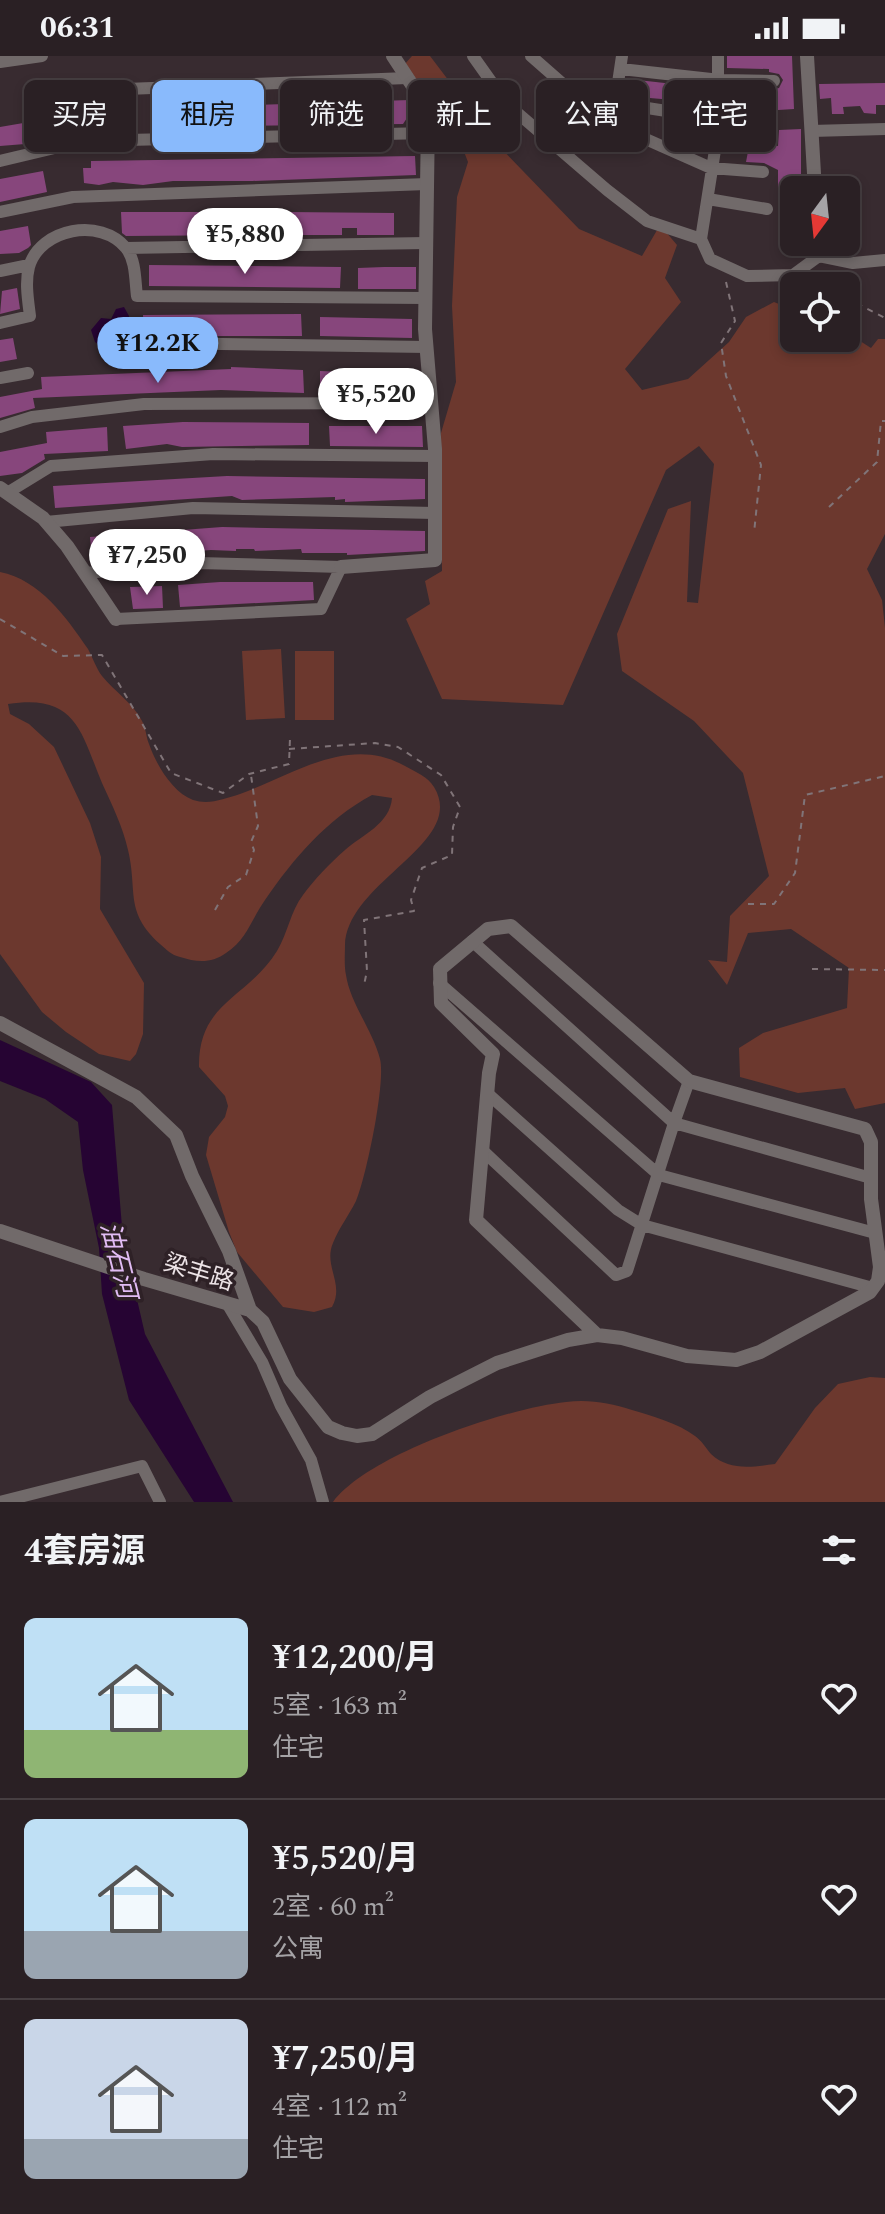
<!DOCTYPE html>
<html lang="zh">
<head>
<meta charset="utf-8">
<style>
  body { margin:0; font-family:Spectral,"Noto Sans SC",serif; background:#362d31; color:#f1f3f6; height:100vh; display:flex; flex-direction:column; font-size:30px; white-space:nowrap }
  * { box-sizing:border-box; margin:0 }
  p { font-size:26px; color:#a5a3a6 }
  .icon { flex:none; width:44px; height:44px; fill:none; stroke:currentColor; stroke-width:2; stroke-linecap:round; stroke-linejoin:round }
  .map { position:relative; height:1446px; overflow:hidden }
  .details { display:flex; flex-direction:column; background:#2a2024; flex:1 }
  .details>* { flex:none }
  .top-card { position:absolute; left:24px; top:24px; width:838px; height:72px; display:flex; gap:16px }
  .needle { width:52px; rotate:195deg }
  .fabs { position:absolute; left:780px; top:120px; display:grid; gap:16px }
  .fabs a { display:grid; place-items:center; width:80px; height:80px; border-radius:12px; background:#2a2024; box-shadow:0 4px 12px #0003,0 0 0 2px #463e41; font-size:40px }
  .price { position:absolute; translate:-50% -68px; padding:0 18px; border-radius:28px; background:#fff; color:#222; font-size:26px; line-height:52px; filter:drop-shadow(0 2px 4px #0008) }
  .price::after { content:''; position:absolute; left:50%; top:48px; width:24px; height:18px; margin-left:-12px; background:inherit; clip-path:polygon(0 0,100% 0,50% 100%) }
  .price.active { background:#89bafc; color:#111 }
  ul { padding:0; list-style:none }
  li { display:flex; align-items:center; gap:24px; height:200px; padding:0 24px }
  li+li { border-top:2px solid #463e41 }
  li span { display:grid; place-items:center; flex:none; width:224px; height:160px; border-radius:12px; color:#555 }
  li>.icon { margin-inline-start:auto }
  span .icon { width:96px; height:96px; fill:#fffc; stroke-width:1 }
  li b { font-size:34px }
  h2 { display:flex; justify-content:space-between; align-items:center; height:96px; padding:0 24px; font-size:34px }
  .chip { padding:0 28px; border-radius:12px; background:#2a2024; box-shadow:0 4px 12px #0003,0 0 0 2px #463e41; font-size:28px; line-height:72px }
  .chip.active { background:#89bafc; color:#111 }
  .status { display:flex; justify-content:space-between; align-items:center; height:56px; padding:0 40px; background:#2a2024; direction:ltr }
  .status svg { height:22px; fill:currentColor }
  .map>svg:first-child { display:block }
</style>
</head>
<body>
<div class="status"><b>06:31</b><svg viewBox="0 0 49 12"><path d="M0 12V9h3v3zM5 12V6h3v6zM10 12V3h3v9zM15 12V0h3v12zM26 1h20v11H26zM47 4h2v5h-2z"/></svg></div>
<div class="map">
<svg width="885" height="1446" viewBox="0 0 885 1446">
  <rect width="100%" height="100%" fill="#382b30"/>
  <path fill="#6c382e" d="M412,0H430L497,88L579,173L642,200L660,169L677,189L665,222L681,246L625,313L642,334L688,323L729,286L746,261L774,246L794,254V282H846V276L871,292L878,283H885V478L867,513L882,544L885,572V1047L855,1053L845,1032L798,1037L740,1021L739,992L763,977L847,952L849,912L791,873L748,877L727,929L708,904L727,906L730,860L769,820L743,717L694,665L622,615L617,578L668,453L691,445L687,546L698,547L714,408L699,390L666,414L563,649L442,643L406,563L430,548L425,525L442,515L441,377L456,326L452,250L457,141L468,106L454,70L404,9Z
    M0,516C40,524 66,561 88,593C93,602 96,612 102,620C114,635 134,648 142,665C146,672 146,681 149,688C156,708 172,736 193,744C209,749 224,743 240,738C293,719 349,678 405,710C416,716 428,721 434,731C468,787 347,825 345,889C345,898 344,910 346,919C350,947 373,975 380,1003C386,1026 366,1122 356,1145C349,1159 339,1172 333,1187C323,1210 345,1228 332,1251L314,1256L283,1251L237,1196L229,1176L206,1099L209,1081L225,1061L228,1050L225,1040L199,1011C198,946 247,943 277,895C288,877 290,856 303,839C314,824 330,807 345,794C362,779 390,768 392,742L372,739C326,764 294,802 265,844C251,864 247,883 226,897C211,908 196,906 180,901C171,899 167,894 160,888C124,855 138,836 128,794C123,771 112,749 102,727C81,677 77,637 8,648L10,658L29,668L54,691L90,767L101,801L100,853L144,927L143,978L136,998L130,1005L99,998L66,976L42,956L0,898Z
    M281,593L285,662L246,664L242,595Z
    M295,595H334V664H295Z
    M870,1321L885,1322V1446H333C369,1398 507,1352 566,1346C589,1343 610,1347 632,1354C652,1360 678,1367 695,1380C701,1384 706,1392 711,1398C729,1415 752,1411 775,1408L815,1352L838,1328Z"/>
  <path fill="#260433" d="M124,251L129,260C129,277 124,291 106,294L95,286L91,274L101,262L111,263L116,253Z
    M0,984L91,1026L112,1049L123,1183L145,1278L233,1446H194L129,1344L102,1238L99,1192L83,1114L78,1066L45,1043L0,1025Z"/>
  <path fill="#87467c" d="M727,0H792L794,53L763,55V63H754V67L727,64V41L769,40V34L779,32L783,24L779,18L769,16V13L727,12Z
    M629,23L709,32V47L626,40Z
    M885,27V49H876V58L864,57L860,50L843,51L844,58H832L831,42L820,43L819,28Z
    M410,44L417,63L407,62L403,68L220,70V50Z
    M35,65L38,83L24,86L25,88L0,90V71Z
    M801,73V134H794V179H778V114L764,107L746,106L750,85L778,90L779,74Z
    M415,100L416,119L252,125H173L143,129L113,126L99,129L84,127L83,112H91V105Z
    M43,115L47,136L0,146V123Z
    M121,156H268L269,179L126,180L122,177Z
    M286,156L394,157V179H357V172H342V179H285Z
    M28,170L31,189L28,192L19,197L0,198V175Z
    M149,209L341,211L340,232L149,230Z
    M384,211H416V233H358V212Z
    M17,232L20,253L0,258L2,235Z
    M301,258L302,280H144L143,259Z
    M320,261L412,263V282L320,280Z
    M13,282L17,303L0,306V284Z
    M231,311L303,314L304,337L221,334L33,342L35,352L0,362V341L42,333L41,321L231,313Z
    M320,315L367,317V320H399L398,317L416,316L415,338L320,337Z
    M183,366L309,367V389L182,391L167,388L126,393L123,370Z
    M329,370H422L423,391L330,390Z
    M107,371L108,395L44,398L45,403L22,417L0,420V396L47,387L46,376Z
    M227,420L425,423V443L345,446V443L335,444V441L242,444L232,440L55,452L53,430Z
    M222,471L425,475V495L347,499V497H302L301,493L255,495L254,493H236V495L211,494L92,503L90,481Z
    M220,526H313L314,544L180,551L178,529Z
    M162,530L163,552L133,553L130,531Z"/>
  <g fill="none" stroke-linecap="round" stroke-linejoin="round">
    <path stroke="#807478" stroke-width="2" stroke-dasharray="6 6" stroke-linecap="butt" d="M816,218L815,225L824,230
      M726,226L735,265L721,287L726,320L761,409L754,477
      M846,242L885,262
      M829,451L877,406L881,365H885
      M0,563L63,600L102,599L171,717L223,737L249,718L289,708L290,682
      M289,693L375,687L398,691L441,719L460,751L453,771L452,799L422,812L411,844L414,855L364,864L367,915L364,929
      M748,848H774L795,817L805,739L885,720
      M215,854L228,831L246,819L254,794L251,786L258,770L251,719
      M812,913L885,914"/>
    <path stroke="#716a6a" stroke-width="12" d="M473,0L507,48L607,134L647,165L701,183L710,203L747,220L793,219L819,200L853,207L885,204
      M531,0L605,65
      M622,0L615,47L605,65L711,112L763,116
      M0,6L42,0
      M621,13L720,24L774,25
      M126,33L407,22
      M615,47L718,63
      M718,75L767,76
      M811,75L885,73
      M0,105L84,85L428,77
      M708,143L767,153
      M0,156L73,141L427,128
      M701,183L718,75V0
      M126,192L426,187
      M0,215L29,209
      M0,267L30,260C28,244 25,226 29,211C40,172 101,161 126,192C136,204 135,225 137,240L426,242
      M152,287L427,291
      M0,322L28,317
      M0,371L32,361L144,348L431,347
      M7,437L51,410L213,398L435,400
      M46,466L193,452L435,457
      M85,517L199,507L341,511L321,553L116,563
      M472,885L674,1067L689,1025
      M439,927L659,1119L875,1177
      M487,1037L618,1154L642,1169L873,1232
      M482,1094L616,1219L627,1215L674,1067L871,1122
      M228,1249L262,1306L281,1350L311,1404L323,1446
      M0,1446L142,1410L160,1446"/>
    <path stroke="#716a6a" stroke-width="14" d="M807,0L815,134
      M818,186L819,200
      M0,432L43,462L67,490L116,563
      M341,511L435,504V393L425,273L428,61L420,41L393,0
      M0,967L136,1041L176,1079L192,1120L229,1195L250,1254L263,1266L290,1323L328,1371L342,1377L357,1380L372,1378L430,1341L497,1307L568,1284L597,1279L622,1282L687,1300L736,1304L760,1296L870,1236L878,1225L880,1211L871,1143V1086L865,1073L689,1025L511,870L488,873L440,913L441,947L493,998L489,1017L476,1164L597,1279
      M0,1175L144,1223L250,1254"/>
  </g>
  <g text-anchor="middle" stroke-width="7" stroke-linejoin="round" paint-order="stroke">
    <g font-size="24" fill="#ece3e6" stroke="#2e2126">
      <text transform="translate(199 1216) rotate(17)" y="8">梁丰路</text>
    </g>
    <g font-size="26" font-style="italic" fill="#e1bcf4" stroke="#2e2126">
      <text transform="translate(119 1204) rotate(76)" y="9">油石河</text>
    </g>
  </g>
</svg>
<div class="fabs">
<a><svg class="needle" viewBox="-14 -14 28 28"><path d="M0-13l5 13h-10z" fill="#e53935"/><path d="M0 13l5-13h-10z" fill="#a5a3a6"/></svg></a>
<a><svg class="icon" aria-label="locate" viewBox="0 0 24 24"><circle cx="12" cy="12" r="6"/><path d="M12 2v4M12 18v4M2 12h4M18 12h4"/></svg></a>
</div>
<b class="price" style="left:245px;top:220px">¥5,880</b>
<b class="price active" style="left:158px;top:329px">¥12.2K</b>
<b class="price" style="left:376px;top:380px">¥5,520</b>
<b class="price" style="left:147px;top:541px">¥7,250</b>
<div class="top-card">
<a class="chip">买房</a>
<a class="chip active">租房</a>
<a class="chip">筛选</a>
<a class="chip">新上</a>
<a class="chip">公寓</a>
<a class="chip">住宅</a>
</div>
</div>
<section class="details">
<h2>4套房源<svg class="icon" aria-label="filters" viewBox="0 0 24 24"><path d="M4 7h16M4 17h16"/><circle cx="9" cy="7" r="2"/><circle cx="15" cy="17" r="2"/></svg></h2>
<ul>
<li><span style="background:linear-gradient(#bfe0f5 70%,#8fb573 0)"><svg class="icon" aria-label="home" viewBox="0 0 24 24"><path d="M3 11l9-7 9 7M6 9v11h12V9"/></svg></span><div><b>¥12,200/月</b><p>5室 · 163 m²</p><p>住宅</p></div><svg class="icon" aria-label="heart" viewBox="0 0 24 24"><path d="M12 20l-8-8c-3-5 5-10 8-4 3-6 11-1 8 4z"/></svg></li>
<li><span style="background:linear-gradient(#bfe0f5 70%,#9aa5b1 0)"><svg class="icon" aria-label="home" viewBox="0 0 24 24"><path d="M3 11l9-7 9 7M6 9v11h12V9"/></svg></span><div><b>¥5,520/月</b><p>2室 · 60 m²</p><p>公寓</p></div><svg class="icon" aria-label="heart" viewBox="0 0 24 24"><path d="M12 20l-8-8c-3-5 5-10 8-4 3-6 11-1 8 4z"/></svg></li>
<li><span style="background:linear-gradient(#c9d6e8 75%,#9aa5b1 0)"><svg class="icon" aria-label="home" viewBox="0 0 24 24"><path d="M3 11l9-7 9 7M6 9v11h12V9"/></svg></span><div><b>¥7,250/月</b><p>4室 · 112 m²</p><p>住宅</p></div><svg class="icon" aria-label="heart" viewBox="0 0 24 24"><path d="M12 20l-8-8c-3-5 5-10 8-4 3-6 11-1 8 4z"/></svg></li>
</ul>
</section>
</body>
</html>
